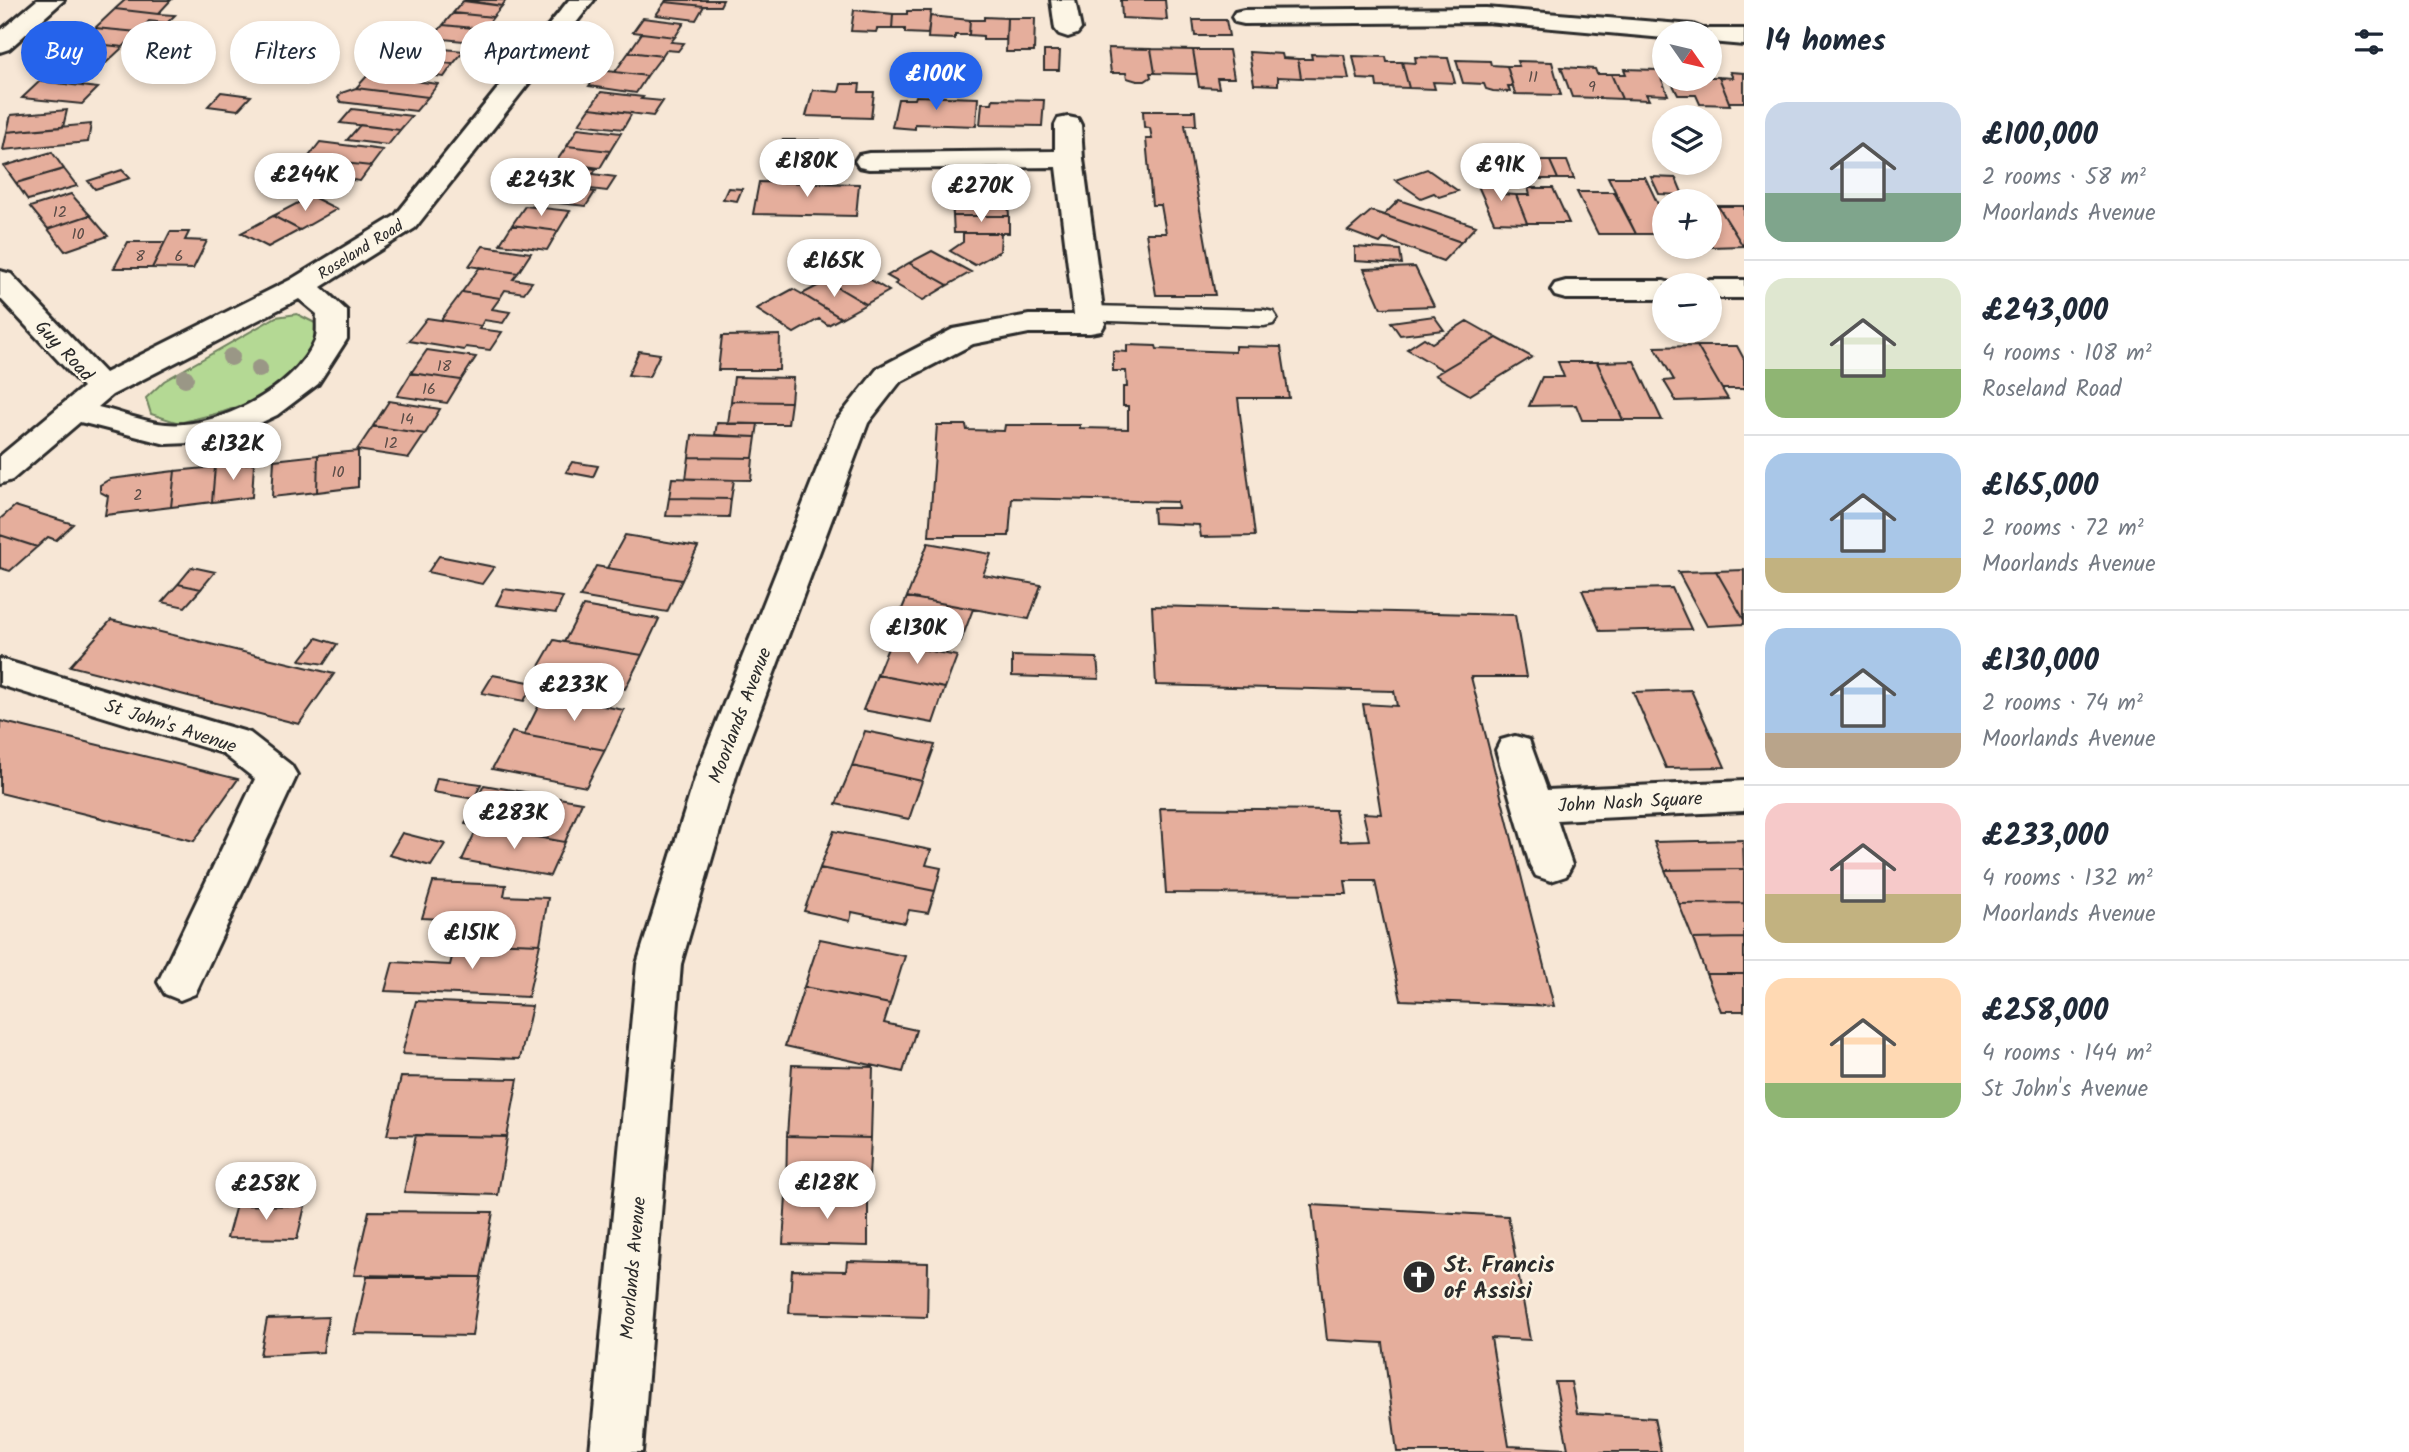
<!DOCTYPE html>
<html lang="en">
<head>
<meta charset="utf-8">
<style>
  body { margin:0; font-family:Kalam,sans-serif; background:#f6f6f7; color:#1f2937; height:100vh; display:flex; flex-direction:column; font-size:26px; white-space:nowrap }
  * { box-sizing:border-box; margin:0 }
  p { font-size:23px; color:#747a83 }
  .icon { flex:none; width:38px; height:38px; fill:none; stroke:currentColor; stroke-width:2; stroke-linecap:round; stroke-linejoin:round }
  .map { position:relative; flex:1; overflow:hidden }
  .drawer { display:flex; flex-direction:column; background:#fff; width:665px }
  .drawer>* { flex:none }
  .top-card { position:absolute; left:21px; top:21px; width:665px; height:63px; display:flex; gap:14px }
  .needle { width:46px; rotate:124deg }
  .fabs { position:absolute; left:1652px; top:21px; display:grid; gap:14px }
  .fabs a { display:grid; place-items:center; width:70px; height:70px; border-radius:50%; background:#fff; box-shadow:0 4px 10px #0003; font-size:35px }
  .price { position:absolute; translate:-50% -60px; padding:0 16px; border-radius:24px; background:#fff; color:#222; font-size:23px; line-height:46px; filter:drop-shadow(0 2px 4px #0008) }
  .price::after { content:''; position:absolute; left:50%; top:42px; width:21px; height:16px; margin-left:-10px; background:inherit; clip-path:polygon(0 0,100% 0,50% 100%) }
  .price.on { background:#2563eb; color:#fff }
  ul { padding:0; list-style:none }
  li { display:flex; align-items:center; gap:21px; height:175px; padding:0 21px }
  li+li { border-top:2px solid #e0e1e3 }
  li span { display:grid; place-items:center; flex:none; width:196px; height:140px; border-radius:21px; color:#555 }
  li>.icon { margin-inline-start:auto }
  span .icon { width:84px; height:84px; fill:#fffc; stroke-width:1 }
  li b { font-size:30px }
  h2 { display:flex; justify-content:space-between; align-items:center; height:84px; padding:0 21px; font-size:30px }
  .tag { padding:0 24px; border-radius:32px; background:#fff; box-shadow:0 4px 10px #0003; font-size:24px; line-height:63px }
  .tag.on { background:#2563eb; color:#fff }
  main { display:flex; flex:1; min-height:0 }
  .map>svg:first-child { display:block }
</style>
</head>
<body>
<main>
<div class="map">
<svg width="1744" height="1452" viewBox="0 0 1744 1452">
  <rect width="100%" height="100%" fill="#f7e7d6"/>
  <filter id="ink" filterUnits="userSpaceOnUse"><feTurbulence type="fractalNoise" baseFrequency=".0143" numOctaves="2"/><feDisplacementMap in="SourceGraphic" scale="14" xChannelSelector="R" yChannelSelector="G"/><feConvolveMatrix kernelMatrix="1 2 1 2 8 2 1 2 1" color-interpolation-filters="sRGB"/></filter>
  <g filter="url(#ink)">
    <path fill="#b4d994" stroke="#708260" stroke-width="2" d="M297,314L317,324L319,344L293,376L262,398L223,412L179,423L151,414L146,398L164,381L276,317Z"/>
    <path fill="#e5ae9c" stroke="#2b2b2b" stroke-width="2" d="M125,0H171L158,14L115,9Z
      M464,0H506L502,6Z
      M666,0H723L720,6H704L665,2Z
      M1121,0H1165L1167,20L1122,18Z
      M463,1L502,6L493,17L453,13Z
      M665,2L704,6L696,20L656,15Z
      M115,9L158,14L175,15L167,23L149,21L138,32L95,28Z
      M854,10L893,14L892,29H877L876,32L851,31Z
      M907,11H931L928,34L905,33V29H892L893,14H907Z
      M453,13L493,17L484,29L443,25Z
      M930,16L970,20L969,35H955V39L928,38Z
      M984,17L1007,18L1006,40H983V36L969,35L970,20H984Z
      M643,18L684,23L675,37L633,32Z
      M1007,18H1035L1034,52H1006Z
      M1193,20H1226L1229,36H1195Z
      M443,25L484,29L474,42L432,38Z
      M152,27L180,30L170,39L143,36Z
      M95,28L138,32L123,47L80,42Z
      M642,33L675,37L671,42L684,43L678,51L666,50L662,56L629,52Z
      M80,42L123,47L106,63L63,59Z
      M405,45L464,51L453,64L408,59L413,53L400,52Z
      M1108,48L1151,49L1155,73H1150L1151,77L1145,81H1137L1127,78L1126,73H1111Z
      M1151,49L1193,50L1197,74L1155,73Z
      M1193,50H1229L1234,78H1217L1219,88L1199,87Z
      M1044,51H1060L1059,70H1044Z
      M629,52L662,56L647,76L615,72Z
      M1249,52L1282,54L1283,58L1298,59L1301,78L1278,77V85L1254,84Z
      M1311,54L1344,55L1349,79L1301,78L1298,59H1312Z
      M1353,56L1386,57L1387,62H1402L1409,88L1377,87L1376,80L1358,79Z
      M1415,57L1448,58L1455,83L1433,82L1435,89L1409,88L1402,62L1416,63Z
      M391,58L408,59L453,64L444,77L381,70Z
      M1456,60L1490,61L1491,65L1507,66L1513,86H1508L1510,92L1493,91L1486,89L1484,84L1463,83Z
      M1517,61L1552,62L1561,95L1515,94L1507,66H1519Z
      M58,64L99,69L81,86L40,81Z
      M1561,67L1595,69L1597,74H1611L1622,99L1572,97Z
      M1624,69L1658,70L1668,95L1646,94L1649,100L1622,99L1611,74H1626Z
      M601,70L615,72L647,76L636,93L589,86Z
      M1730,72L1744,73V102H1729L1719,77L1733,78Z
      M368,75L438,84L428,97L356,88Z
      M1710,77H1719L1730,105L1700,104L1696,95H1678L1670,79Z
      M40,81L81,86L98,88L82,104L22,98Z
      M841,84H860L859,92H874L871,118L806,116L813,90L839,92Z
      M356,88L428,97L416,111L341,102L338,98L341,93Z
      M221,92L251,96L238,110L208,106Z
      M601,92L643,97L641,99L663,101L653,116L590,108Z
      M916,96L978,98L976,126L915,124V129L892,127L898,99H915Z
      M993,99L1044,100L1042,126L980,125L982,103H992Z
      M590,108L632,113L623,129L579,124Z
      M352,109L412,116L400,130L340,123Z
      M67,110L63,127L7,132L11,115Z
      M1143,111H1195L1196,125H1185L1215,295H1156L1146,233H1166L1161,205H1152L1146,139H1152L1150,128L1144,127Z
      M91,124L88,142L3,150L7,132Z
      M360,125L400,130L388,145L347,140Z
      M578,128L621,133L610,151L567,146Z
      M782,140H820L819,158L780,157Z
      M320,142L383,150L371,166L307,159Z
      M567,146L610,151L600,168L556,162Z
      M52,152L64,169L16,183L4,166Z
      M307,159L371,166L360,181L296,173Z
      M1533,161H1550L1558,179H1540Z
      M1550,161H1567L1574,179H1558Z
      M552,164L596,169L593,174L616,177L607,191L540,183Z
      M64,169L77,186L28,200L16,183Z
      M1427,169L1458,191L1439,197L1434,193L1421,198L1395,180Z
      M122,170L130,178L95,189L88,181Z
      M941,175L994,176V191H1004V201L941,200Z
      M1608,177H1645L1664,217V234H1636Z
      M1651,177L1676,178L1683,195L1659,194Z
      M1475,179H1495L1502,194L1516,195L1527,223L1494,222Z
      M759,182L859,184L856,216L753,214Z
      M540,183L584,188L582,190L595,192L586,206L529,200Z
      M728,188L742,189L737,201L723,199Z
      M1528,188H1553L1569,223H1527L1516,195H1530Z
      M1577,192H1614L1636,234H1598Z
      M71,194L90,215L48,229L30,207Z
      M311,196L337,209L300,230L273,216Z
      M952,200L1008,201L1009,216H953Z
      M1399,200L1476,226L1461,242L1384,215Z
      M525,206L570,211L558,231L512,225Z
      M1718,206H1744V246H1743Z
      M1718,206L1743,246L1710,247V207Z
      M1371,211L1384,215L1461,242L1443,261L1384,239L1380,243L1348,231Z
      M90,215L108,236L65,251L48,229Z
      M273,216L300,230L268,247L241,233Z
      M953,216H1009V233H954Z
      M512,225L558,231L547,250L500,244Z
      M170,232H189L185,240L207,241L193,269L152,268Z
      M963,233H1001L1000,251L975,265L950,251L963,242Z
      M128,242H165L152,268H114Z
      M483,246L531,253L518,273L469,266Z
      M1355,247L1400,250L1402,264L1355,261Z
      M932,251L971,272L948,285L909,263Z
      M909,263L948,285L923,300L895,284L898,282L887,276Z
      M480,267L518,273L513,279L532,282L524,293L505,290L500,298L462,292Z
      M1415,267L1434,306L1381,308L1364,269Z
      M851,268L889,291L866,304L827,281Z
      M827,281L866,304L841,318L802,294Z
      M793,289L802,294L841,318L828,325L819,319L794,333L756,309Z
      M462,292L500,298L492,309L510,312L503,323L484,320L481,326L441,320Z
      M1434,316L1444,330L1400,335L1391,322Z
      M427,318L481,326L479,329L502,332L490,350L466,347L464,350L409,341Z
      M1467,321L1497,338L1443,370L1407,349L1424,338L1432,343Z
      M780,335L779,370H718L722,336Z
      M1497,338L1532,357L1470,395L1435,375Z
      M1127,345L1156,346L1157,349L1235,352V346L1281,347L1289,398H1238L1255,536L1201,537L1199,525L1154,523L1153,508H1178L1177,502L1012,498L1009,536H929L937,425H966L967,430L1004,431L1005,425H1080V428L1128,429V406H1123V387H1127L1126,371H1113V351L1127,352Z
      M1697,346H1737L1744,359V389H1722Z
      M1697,346L1722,389L1728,399L1676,401L1664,381L1674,380L1655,347Z
      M427,350L476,357L461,380L411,373Z
      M639,351L660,354L649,377L628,375Z
      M1634,361L1662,420H1623L1597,362Z
      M1558,362H1597L1623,420H1582L1576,405L1529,406L1542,377H1564Z
      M411,373L461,380L447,403L397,396Z
      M734,377L793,378L791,402L731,401Z
      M389,401L440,409L425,434L373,426Z
      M731,401L791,402L788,424H728Z
      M717,423L758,424L756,437L715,435Z
      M373,426L425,434L409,458L357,450Z
      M692,435L756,437L753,458L689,457Z
      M358,451V487L317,492L318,455Z
      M318,455L317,492L272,497L274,460Z
      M689,457L753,458L751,480L686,479Z
      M572,462L598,466L593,477L566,472Z
      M254,463L252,497L212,502L215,467Z
      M215,467L212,502L171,507L175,471Z
      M175,471L171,507L105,515L108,496L100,492V485L110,479Z
      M672,478L734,480L731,499L669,498Z
      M669,498L731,499L729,517L666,516Z
      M15,506L73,524L56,540L48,537L37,547L0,535V519Z
      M0,535L37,547L10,571L0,568Z
      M625,535L698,547L682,580L607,568Z
      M928,543L991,554L983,575L1041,585L1029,619L907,597Z
      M439,556L494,567L482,584L428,572Z
      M596,566L607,568L682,580L667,612L580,597Z
      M192,567L215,572L201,589L178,584Z
      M1744,570V620L1716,571Z
      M1716,571L1744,620V624L1707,626L1678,572Z
      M178,584L201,589L185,607L162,602Z
      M1672,588L1691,629L1600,631L1582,590Z
      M504,589L563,597L556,613L496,605Z
      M907,597L973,609L961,641L894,628Z
      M583,606L659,619L642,655L564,642Z
      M1152,606L1515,615L1526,677H1471L1554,1006L1401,1000L1375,881H1345L1347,894L1166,893L1160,808L1335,810L1341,841L1369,840L1363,813L1381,814L1363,704L1397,706L1394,691L1156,685Z
      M111,620L334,674L299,724L70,666Z
      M317,638L337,644L324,664L300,660Z
      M554,640L564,642L642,655L625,689L535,673Z
      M890,643L957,656L945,688L877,675Z
      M1012,656L1097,658L1099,679L1012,676Z
      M493,675L534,683L524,701L482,693Z
      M877,675L945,688L933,723L863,710Z
      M1691,690L1725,767L1666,768L1633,692Z
      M544,695L624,710L605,750L524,735Z
      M0,721L238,779L194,841L0,793Z
      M865,731L935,745L922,781L852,766Z
      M512,732L524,735L605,750L586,787L492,769Z
      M852,766L922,781L909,819L836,804Z
      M437,778L481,784L474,799L433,792Z
      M484,785L582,802L565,842L465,824Z
      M478,826L565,842L550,876L462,860Z
      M834,831L931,850L926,865L941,868L935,891L820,868Z
      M402,833L445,844L431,866L389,855Z
      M1743,840L1744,869L1665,870L1654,842Z
      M820,868L935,891L928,913L909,910L905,923L852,912L850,921L804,911Z
      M1744,869V903L1679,904L1665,870Z
      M433,882L506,885L504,896L548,898L540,944L456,941L463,920L422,918Z
      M1744,903V938L1693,939L1679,904Z
      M1744,938V974H1706L1693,939Z
      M820,939L905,956L890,1004L804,987Z
      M456,941L540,944L528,997L385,991L393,962L450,965Z
      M1706,974H1744V1011H1721Z
      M804,987L890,1004L884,1023L916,1030L903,1072L785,1046Z
      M416,1001L532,1006L520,1059L402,1054Z
      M792,1065L873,1067L871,1138L787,1136Z
      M401,1077L518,1079L507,1137L387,1135Z
      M416,1135L507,1137L498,1195L404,1192Z
      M787,1136L871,1138L868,1196H786Z
      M237,1177L311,1178L305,1206L229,1205Z
      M786,1196H868V1246L783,1244Z
      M236,1205L305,1206L297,1239L227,1238Z
      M1312,1205L1508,1216L1530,1340L1491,1338L1509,1446L1568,1449L1555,1382H1571L1577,1413L1654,1418L1661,1452H1397L1383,1343L1327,1340Z
      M369,1211L493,1212L481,1277L354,1275Z
      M847,1261L928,1263L927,1317L789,1313L792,1270L846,1271Z
      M367,1277H481L472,1336L354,1334Z
      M328,1317L323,1352L260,1355L267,1319Z"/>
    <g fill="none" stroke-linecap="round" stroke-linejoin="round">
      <defs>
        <path id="lane" d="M1089,306L1264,310L1273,312L1277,318L1273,324L1264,326L1080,320L1076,314L1080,308Z"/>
        <path id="street" d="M37,0H64L9,49L0,52V31Z
          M569,0H594L415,228L321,287L347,311V339L318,384L277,415L239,433L191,443L166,444L80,422L12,480L0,484V456L83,387L0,298V271L11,274L105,373L290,280L395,216ZM299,299L317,314C316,322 318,333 315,341C294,389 218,429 166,424C144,422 120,412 98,407L112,395Z
          M1051,0H1075L1081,29L1077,34L1068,37L1059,34L1055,29Z
          M1486,8L1693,25L1703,29H1744V45L1710,42V33H1664V38L1486,22L1244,24L1235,22L1232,17L1235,12L1244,10Z
          M1068,117L1078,119L1081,125L1083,159L1105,324L1101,331L1090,333H1029L973,344L900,382L868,423L738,769L681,964L642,1452H590L637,964L698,769L836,421L878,368L953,329L1029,315H1074L1056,167L869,169L859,167L855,161L859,155L869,153L1055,151V125L1058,119Z
          M1710,280H1744V298H1710V285H1698Z
          M1566,281H1664L1676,285H1664V299H1566L1555,296L1551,290L1555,284Z
          M0,659L250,733L291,765L297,775L195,994L180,1000L165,994L158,982L255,779L222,753L0,685Z
          M1515,736L1529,740L1547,790L1744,781V811L1557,820L1572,865L1566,876L1551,881L1536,876L1530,865L1496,750L1501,740Z"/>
      </defs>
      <use href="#lane" stroke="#2b2b2b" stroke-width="5"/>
      <use href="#street" stroke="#2b2b2b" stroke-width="6"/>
      <use href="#lane" fill="#fcf5e5" fill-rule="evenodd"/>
      <use href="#street" fill="#fcf5e5" fill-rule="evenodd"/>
    </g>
    <g fill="#9a9786">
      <circle cx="231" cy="357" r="9"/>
      <circle cx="259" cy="369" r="9"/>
      <circle cx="185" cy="378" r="9"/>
    </g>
  </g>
  <defs>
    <symbol id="church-disc" viewBox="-11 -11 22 22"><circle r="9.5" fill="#2b2b2b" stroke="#fcf5e5"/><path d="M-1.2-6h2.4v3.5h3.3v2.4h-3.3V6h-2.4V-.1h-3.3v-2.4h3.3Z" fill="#fff"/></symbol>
  </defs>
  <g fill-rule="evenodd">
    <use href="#church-disc" x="1400" y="1258" width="38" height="38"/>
  </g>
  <g text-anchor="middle" stroke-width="5" stroke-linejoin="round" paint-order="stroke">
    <g font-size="16" fill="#5a4c47">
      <text x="1533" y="82">11</text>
      <text x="1592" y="92">9</text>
      <text x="60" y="217">12</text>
      <text x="78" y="239">10</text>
      <text x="140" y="261">8</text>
      <text x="179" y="261">6</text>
      <text x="444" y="371">18</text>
      <text x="429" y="394">16</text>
      <text x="407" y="424">14</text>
      <text x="391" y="448">12</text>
      <text x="338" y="477">10</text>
      <text x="138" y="500">2</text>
    </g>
    <g font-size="16" fill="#2b2b2b" stroke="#fcf5e5">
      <text transform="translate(360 249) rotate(-32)" y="6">Roseland Road</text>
    </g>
    <g font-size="19" fill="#2b2b2b" stroke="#fcf5e5">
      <text transform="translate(65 350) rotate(47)" y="7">Guy Road</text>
      <text transform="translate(739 715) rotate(-69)" y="7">Moorlands Avenue</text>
      <text transform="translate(171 725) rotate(18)" y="7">St John's Avenue</text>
      <text transform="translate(1630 801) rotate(-3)" y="7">John Nash Square</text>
      <text transform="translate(632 1268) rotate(-85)" y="7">Moorlands Avenue</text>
    </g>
    <g font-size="23" font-weight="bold" fill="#2b2b2b" stroke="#fcf5e5" text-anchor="start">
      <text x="1444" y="1272">St. Francis<tspan x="1444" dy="26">of Assisi</tspan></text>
    </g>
  </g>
</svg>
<div class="fabs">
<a><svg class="needle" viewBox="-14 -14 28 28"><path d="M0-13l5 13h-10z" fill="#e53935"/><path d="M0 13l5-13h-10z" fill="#747a83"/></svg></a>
<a><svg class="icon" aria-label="layers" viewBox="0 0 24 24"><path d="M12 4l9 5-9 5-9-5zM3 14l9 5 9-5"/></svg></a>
<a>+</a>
<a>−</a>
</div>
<b class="price on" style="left:936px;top:112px">£100K</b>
<b class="price" style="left:807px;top:199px">£180K</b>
<b class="price" style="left:1501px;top:203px">£91K</b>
<b class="price" style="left:305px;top:213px">£244K</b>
<b class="price" style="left:541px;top:218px">£243K</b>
<b class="price" style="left:981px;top:224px">£270K</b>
<b class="price" style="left:834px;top:299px">£165K</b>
<b class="price" style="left:233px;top:482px">£132K</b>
<b class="price" style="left:917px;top:666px">£130K</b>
<b class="price" style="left:574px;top:723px">£233K</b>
<b class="price" style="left:514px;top:851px">£283K</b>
<b class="price" style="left:472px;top:971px">£151K</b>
<b class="price" style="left:827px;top:1221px">£128K</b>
<b class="price" style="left:266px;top:1222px">£258K</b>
<div class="top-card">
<a class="tag on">Buy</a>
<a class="tag">Rent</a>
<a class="tag">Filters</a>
<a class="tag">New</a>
<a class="tag">Apartment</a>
</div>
</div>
<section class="drawer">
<h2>14 homes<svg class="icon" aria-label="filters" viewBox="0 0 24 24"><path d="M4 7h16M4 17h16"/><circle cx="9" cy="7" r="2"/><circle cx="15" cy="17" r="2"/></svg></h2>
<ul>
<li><span style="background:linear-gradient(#c9d6e8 65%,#7fa58c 0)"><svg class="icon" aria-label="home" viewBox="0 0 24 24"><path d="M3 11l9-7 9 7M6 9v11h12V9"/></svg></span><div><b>£100,000</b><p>2 rooms · 58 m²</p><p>Moorlands Avenue</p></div></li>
<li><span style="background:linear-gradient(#dfe7d0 65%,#8fb573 0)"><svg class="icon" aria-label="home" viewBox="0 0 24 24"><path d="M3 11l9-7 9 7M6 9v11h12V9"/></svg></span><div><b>£243,000</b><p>4 rooms · 108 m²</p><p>Roseland Road</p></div></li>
<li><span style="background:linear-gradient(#a9c7e8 75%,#c2b280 0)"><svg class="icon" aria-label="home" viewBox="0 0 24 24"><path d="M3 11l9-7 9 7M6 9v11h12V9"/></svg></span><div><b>£165,000</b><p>2 rooms · 72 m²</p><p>Moorlands Avenue</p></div></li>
<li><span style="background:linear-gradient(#a9c7e8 75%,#b9a48a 0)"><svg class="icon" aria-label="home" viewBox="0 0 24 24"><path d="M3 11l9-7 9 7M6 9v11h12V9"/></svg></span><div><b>£130,000</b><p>2 rooms · 74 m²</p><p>Moorlands Avenue</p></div></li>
<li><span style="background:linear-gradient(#f6c9c9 65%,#c2b280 0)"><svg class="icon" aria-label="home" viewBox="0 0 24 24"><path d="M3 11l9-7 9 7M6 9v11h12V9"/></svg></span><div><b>£233,000</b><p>4 rooms · 132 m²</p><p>Moorlands Avenue</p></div></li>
<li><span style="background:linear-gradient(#ffd9b3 75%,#8fb573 0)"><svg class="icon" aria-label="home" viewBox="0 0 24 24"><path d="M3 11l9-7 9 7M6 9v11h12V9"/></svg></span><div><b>£258,000</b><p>4 rooms · 144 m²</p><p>St John's Avenue</p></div></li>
</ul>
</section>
</main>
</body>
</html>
